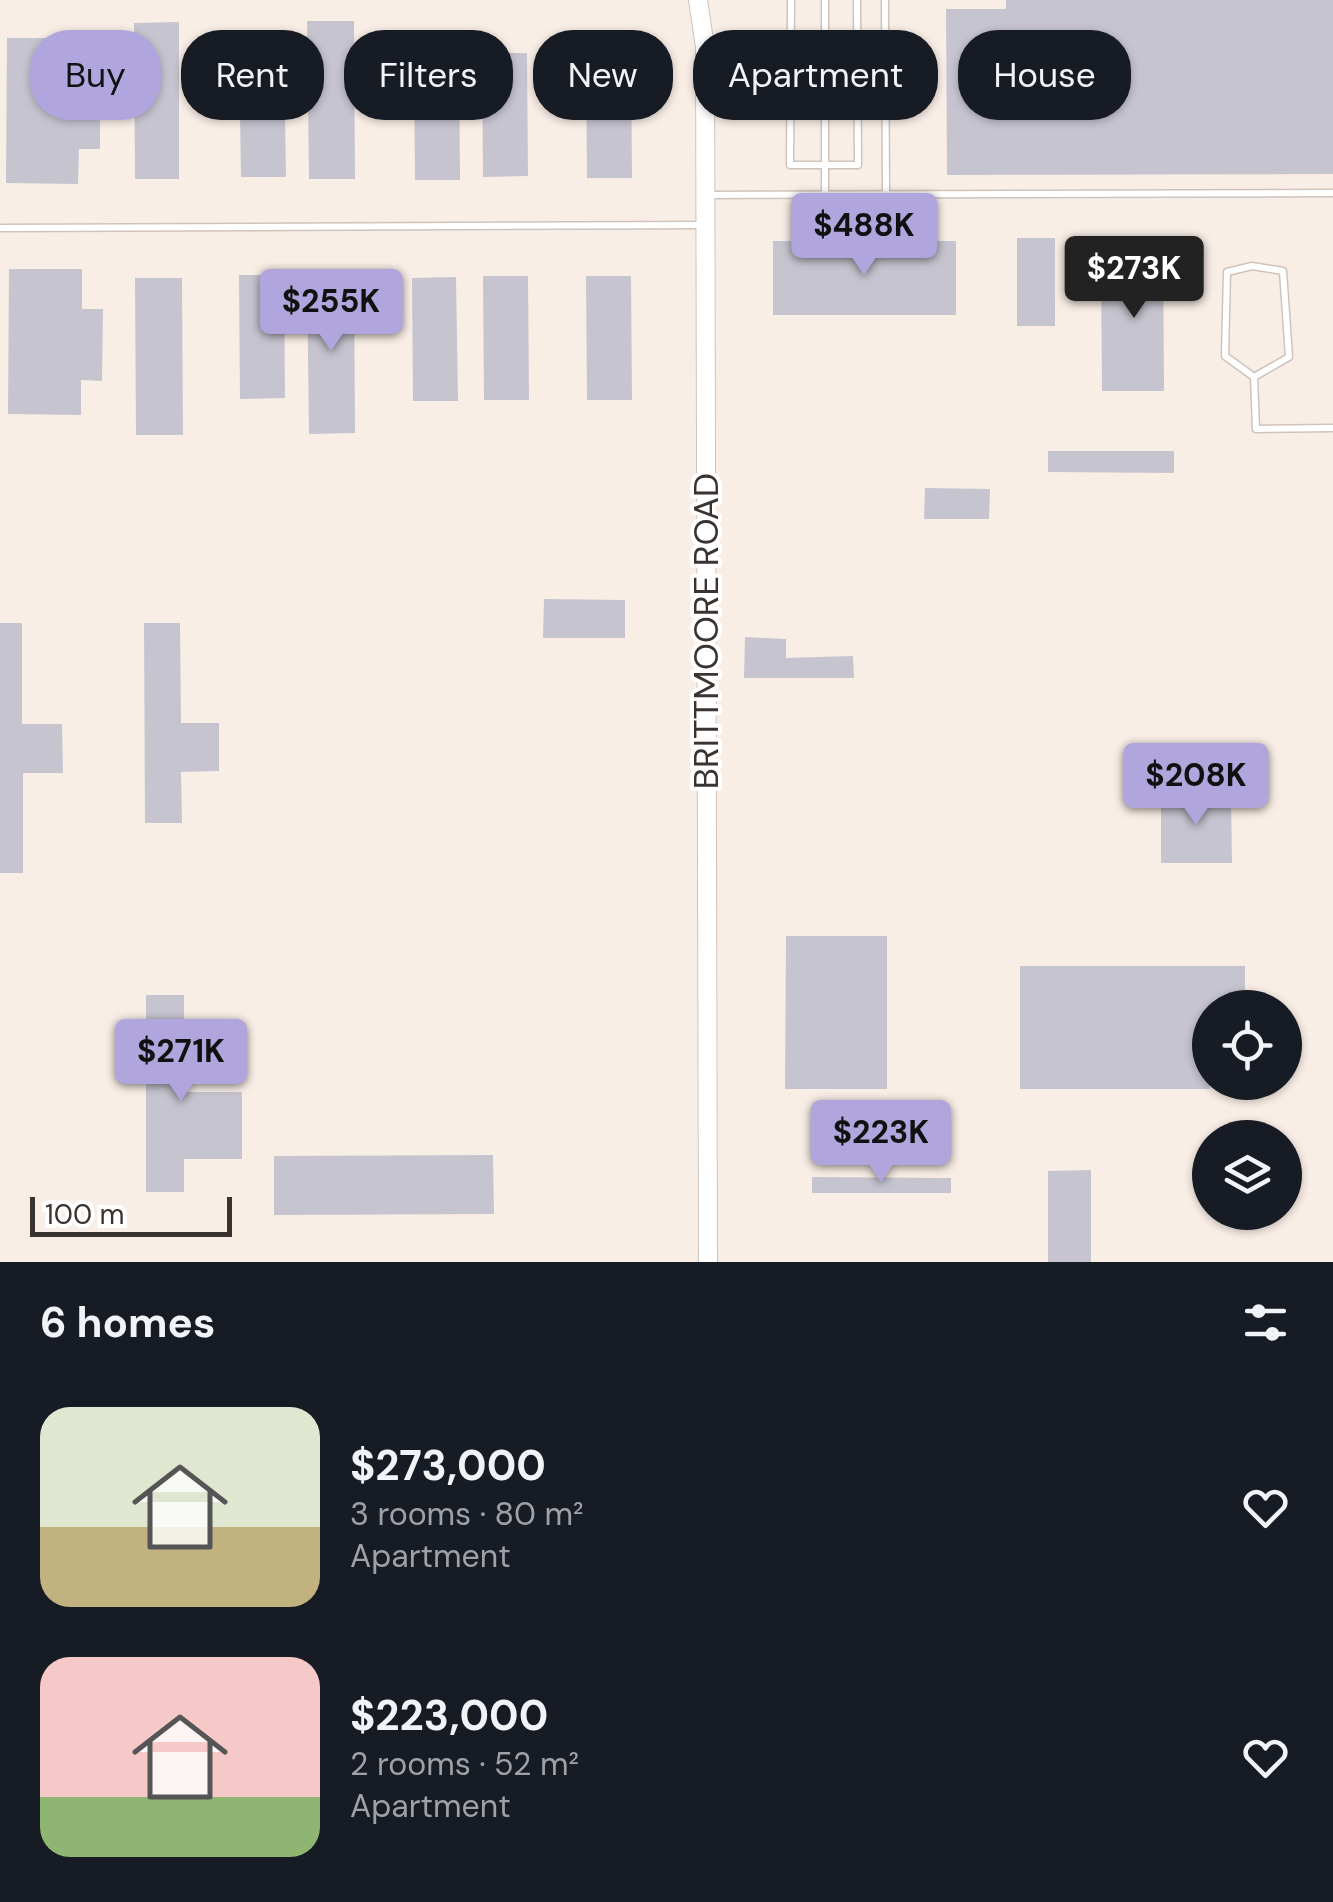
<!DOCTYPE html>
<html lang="en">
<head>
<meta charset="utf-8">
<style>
  body { margin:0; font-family:"DM Sans",sans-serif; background:#242831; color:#f1f3f6; height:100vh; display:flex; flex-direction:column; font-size:38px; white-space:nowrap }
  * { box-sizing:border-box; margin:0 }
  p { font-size:32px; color:#9ea1a6 }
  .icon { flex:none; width:55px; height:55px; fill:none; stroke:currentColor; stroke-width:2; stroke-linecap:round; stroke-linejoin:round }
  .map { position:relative; height:1262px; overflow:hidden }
  .side { display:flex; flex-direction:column; background:#171b24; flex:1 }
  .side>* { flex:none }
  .banner { position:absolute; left:30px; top:30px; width:1275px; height:90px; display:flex; gap:20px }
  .fabs { position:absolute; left:1192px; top:990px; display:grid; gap:20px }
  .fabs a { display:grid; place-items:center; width:110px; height:110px; border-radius:50%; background:#171b24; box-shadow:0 2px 8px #0004; font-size:50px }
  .scale { position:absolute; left:30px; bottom:25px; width:202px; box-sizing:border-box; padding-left:10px; border:5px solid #393432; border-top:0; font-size:28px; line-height:35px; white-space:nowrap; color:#393432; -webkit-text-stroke:8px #fff; paint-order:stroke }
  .price { position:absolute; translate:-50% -85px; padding:0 22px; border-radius:10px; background:#b1a5dd; color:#111; font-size:32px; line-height:65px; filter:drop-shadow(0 2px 5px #0008) }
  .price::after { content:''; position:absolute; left:50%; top:60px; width:30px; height:22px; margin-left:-15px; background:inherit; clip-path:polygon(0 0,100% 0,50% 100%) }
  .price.selected { background:#222; color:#fff }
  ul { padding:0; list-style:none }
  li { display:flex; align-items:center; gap:30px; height:250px; padding:0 40px }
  li span { display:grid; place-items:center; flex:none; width:280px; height:200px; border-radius:30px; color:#555 }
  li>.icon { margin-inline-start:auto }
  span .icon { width:120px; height:120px; fill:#fffc; stroke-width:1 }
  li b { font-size:42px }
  h2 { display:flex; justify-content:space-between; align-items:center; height:120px; padding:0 40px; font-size:42px }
  .pill { padding:0 35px; border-radius:40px; background:#171b24; box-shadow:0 2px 8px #0004; font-size:35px; line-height:90px }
  .pill.selected { background:#b1a5dd; color:#111 }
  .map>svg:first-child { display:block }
</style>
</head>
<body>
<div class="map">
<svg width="1333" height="1262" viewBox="0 0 1333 1262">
  <rect width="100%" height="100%" fill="#f9eee6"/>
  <path fill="#c6c4cf" d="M1006,0H1333V174L947,175L946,9H1006Z
    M307,21H354L355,179H309Z
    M179,22V179H135L134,23Z
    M7,38H79V77L100,78V149H79L78,184L6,183Z
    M284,53L286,177H241L239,54Z
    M482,53H527L528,176L483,177Z
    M631,54L632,178H587L586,55Z
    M414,56H459L460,180H415Z
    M1131,237H1163L1164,391H1102L1101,267H1132Z
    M1017,238H1055V326H1017Z
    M773,241H956V315H773Z
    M9,269H82V309H103L102,381L81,380V415L8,414Z
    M239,275H284L285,398L240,399Z
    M307,275H354L355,433L309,434Z
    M483,276H528L529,400H484Z
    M586,276H631L632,400H587Z
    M456,277L458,401H413L412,278Z
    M135,278H182L183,435H136Z
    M1048,451H1174V473L1048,472Z
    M925,488L990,489L989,519H924Z
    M544,599L625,600V638H543Z
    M0,623H22V724H62L63,773H23V873H0Z
    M144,623H180L181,723H219V771L181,772L182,823H145Z
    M745,637L786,639V658L853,656L854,678H744Z
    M1161,793H1231L1232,863H1161Z
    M786,936H887V1089H785Z
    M1020,966H1245V1008H1210V1089H1020Z
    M146,995H184V1092H242V1159H184V1192H146Z
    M493,1155L494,1214L274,1215V1156Z
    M1091,1170V1262H1048V1171Z
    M812,1177L951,1178V1193H812Z"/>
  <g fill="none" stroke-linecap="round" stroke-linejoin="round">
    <defs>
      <path id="lane" d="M791,0L790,165H858L857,0
        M825,0V195
        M885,0L886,194
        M706,195L1333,193
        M0,228L704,225
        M1252,266L1283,271L1289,357L1254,377L1225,356L1227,272Z
        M1254,377L1256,429L1333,428"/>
      <path id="secondary" d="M698,0L705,47L708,1262"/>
    </defs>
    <use href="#lane" stroke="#cfc4bc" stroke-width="9"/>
    <use href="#secondary" stroke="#cfc4bc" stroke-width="20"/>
    <use href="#lane" stroke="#fff" stroke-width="6"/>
    <use href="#secondary" stroke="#fff" stroke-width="18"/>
  </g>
  <g text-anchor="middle" stroke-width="8" stroke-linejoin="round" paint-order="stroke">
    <g font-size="35" fill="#393432" stroke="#fff">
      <text transform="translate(706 631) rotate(-90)" y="12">BRITTMOORE ROAD</text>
    </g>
  </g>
</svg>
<div class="fabs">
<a><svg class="icon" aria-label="locate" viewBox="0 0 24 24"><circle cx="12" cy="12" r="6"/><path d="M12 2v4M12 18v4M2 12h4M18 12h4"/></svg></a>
<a><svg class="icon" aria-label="layers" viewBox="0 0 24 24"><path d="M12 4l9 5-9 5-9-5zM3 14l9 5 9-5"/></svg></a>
</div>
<div class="scale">100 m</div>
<b class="price" style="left:864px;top:278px">$488K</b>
<b class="price selected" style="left:1134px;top:321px">$273K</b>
<b class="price" style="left:331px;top:354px">$255K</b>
<b class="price" style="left:1196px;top:828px">$208K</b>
<b class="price" style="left:181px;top:1104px">$271K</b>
<b class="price" style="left:881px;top:1185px">$223K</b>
<div class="banner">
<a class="pill selected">Buy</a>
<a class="pill">Rent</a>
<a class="pill">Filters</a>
<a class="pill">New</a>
<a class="pill">Apartment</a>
<a class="pill">House</a>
</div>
</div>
<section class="side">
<h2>6 homes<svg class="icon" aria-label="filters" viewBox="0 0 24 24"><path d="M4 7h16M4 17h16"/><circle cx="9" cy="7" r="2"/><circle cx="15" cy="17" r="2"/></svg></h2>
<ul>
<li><span style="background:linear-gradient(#dfe7d0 60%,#c2b280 0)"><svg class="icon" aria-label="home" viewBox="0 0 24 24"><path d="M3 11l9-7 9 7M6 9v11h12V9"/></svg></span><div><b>$273,000</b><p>3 rooms · 80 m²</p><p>Apartment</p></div><svg class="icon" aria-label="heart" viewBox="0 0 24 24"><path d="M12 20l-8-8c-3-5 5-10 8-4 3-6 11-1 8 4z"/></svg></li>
<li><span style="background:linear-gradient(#f6c9c9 70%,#8fb573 0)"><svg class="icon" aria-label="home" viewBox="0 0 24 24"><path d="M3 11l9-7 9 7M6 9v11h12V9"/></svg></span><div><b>$223,000</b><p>2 rooms · 52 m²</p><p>Apartment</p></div><svg class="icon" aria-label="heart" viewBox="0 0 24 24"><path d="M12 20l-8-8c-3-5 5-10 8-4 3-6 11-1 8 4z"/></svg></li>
</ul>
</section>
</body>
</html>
